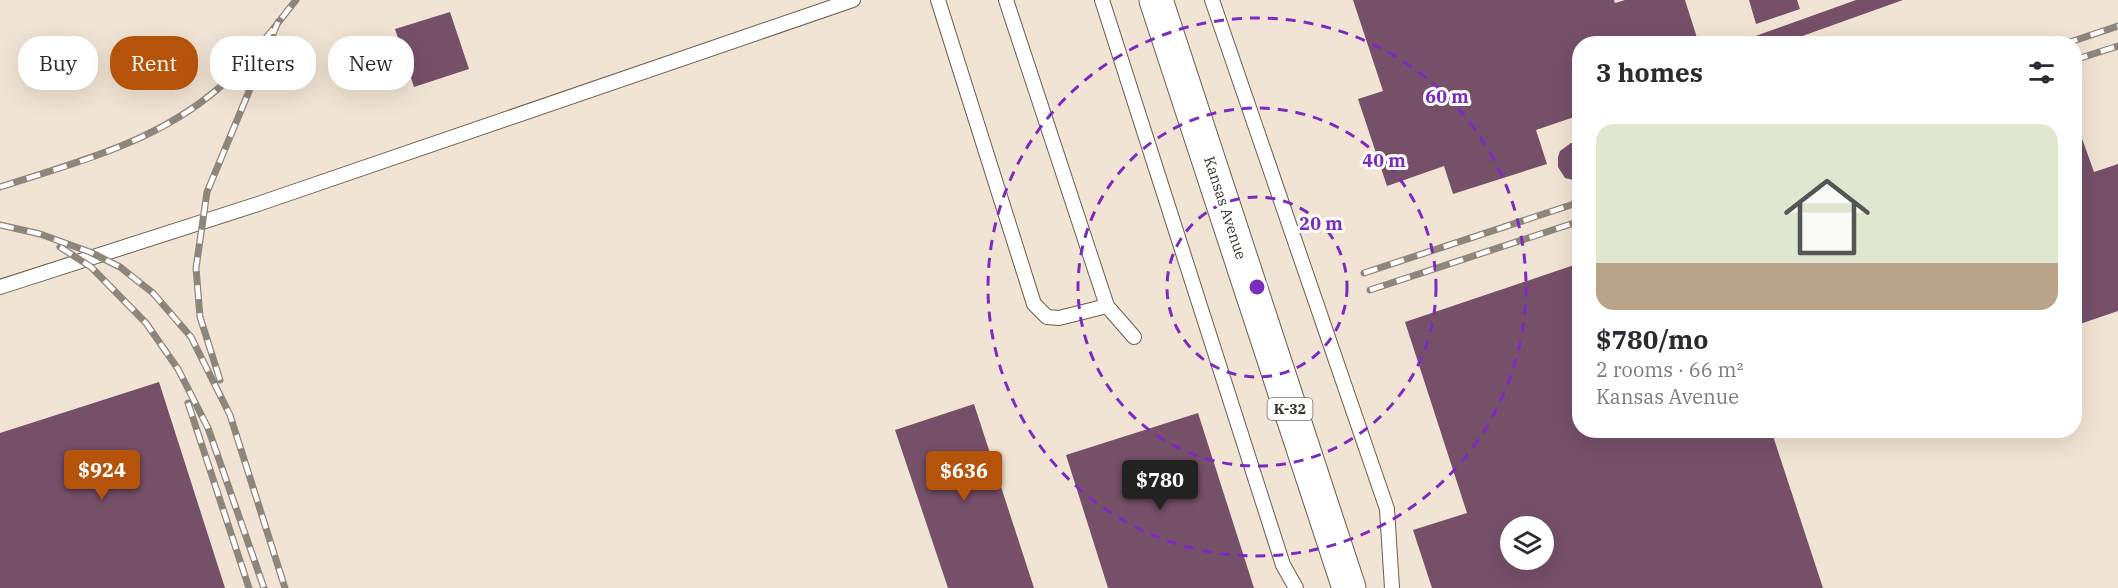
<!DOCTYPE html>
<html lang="en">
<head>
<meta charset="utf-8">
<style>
  body { margin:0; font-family:"IBM Plex Serif",serif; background:#f2f2f3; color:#2b2b33; height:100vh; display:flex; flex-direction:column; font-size:22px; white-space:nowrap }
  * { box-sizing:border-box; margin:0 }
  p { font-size:20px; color:#7c7c81 }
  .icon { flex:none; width:33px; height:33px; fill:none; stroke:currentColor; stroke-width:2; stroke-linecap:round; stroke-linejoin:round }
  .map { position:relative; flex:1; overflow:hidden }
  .panel { position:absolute; left:1572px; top:36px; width:510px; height:402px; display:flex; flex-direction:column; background:#fff; border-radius:24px; box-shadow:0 6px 24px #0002 }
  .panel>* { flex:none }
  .banner { position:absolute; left:18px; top:36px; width:570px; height:54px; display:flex; gap:12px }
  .fabs { position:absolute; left:1500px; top:516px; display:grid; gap:12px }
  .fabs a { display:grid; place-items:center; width:54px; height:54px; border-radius:50%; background:#fff; box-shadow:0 6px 24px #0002; font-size:30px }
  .price { position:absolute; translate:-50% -51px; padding:0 14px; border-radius:6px; background:#b45309; color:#fff; font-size:20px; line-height:39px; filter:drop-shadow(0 2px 3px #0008) }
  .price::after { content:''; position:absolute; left:50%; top:36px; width:18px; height:14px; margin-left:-9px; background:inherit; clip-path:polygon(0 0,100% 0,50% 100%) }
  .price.active { background:#222; color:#fff }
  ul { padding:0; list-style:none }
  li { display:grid; align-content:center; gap:12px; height:318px; padding:0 24px }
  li+li { border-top:2px solid #e1e1e2 }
  li span { display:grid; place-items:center; height:186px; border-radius:18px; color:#555 }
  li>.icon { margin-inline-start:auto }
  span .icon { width:108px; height:108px; fill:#fffc; stroke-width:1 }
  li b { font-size:26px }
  h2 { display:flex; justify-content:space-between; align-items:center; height:72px; padding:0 24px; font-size:26px }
  .pill { padding:0 21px; border-radius:24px; background:#fff; box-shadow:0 6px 24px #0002; font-size:21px; line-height:54px }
  .pill.active { background:#b45309; color:#fff }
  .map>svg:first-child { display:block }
</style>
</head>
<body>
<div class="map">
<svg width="2118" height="588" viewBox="0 0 2118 588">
  <rect width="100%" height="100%" fill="#f2e4d4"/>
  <path fill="#765069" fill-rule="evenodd" d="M1353,0H1614L1615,3L1625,0H1685L1699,44H1580V115L1536,130L1547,164L1453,194L1444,166L1387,186L1358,99L1383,91Z
    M1749,0H1797L1800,9L1756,24Z
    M1856,0H1903L1780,44H1733Z
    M450,12L469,69L414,87L395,29Z
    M2074,116L2094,172L2118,164V311L2074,326Z
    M1571,143H1580L1578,181L1565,178L1558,167V157L1560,151Z
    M1580,263V430H1771L1823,588H1432L1413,530L1467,513L1405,322ZM1510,526H1544V560H1510Z
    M159,382L225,588H0V433Z
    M974,404L1034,588H948L895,430Z
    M1198,413L1254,588H1108L1066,455Z"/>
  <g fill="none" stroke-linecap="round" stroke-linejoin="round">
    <defs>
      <path id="lane" d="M938,0L1034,304L1047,317L1059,318L1107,306
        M1006,0L1107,306L1134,337
        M1102,0L1283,565L1296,588
        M1212,0L1387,509L1392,588
        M0,287L258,204L853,0"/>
      <path id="primary" d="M1156,0L1349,588"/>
    </defs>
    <use href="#lane" stroke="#6a5e50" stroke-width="16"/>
    <use href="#primary" stroke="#6a5e50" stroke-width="35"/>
    <use href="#lane" stroke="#fff" stroke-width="14"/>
    <use href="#primary" stroke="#fff" stroke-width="33"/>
    <defs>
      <path id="rail" d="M2064,44L2118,26
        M2074,60L2118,46
        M0,187C78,162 157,142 220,87C249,62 272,30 296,0
        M0,225L40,234L90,252L120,267L153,293L191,337L230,415L285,588
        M60,247L91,267L146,323L178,369L208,428L264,588
        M1364,273L1580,202
        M1370,290L1580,221
        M220,380L200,317L196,268L207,192L278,22
        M188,403L249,588"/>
    </defs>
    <use href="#rail" stroke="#8f867b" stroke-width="7"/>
    <use href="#rail" stroke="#fff" stroke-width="4.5" stroke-dasharray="14" stroke-linecap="butt"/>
  </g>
  <g fill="none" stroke="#7b2cbf" stroke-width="3" stroke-dasharray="10 8">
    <circle cx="1257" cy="287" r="90"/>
    <circle cx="1257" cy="287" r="179"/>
    <circle cx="1257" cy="287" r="269"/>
  </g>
  <g text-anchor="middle" stroke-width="6" stroke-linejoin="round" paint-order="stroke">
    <rect fill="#fff" stroke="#73706b" stroke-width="1.5" x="1267.5" y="398" width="45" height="22" rx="4.5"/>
    <g font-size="14" font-weight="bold" fill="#37322b">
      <text x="1290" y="414">K-32</text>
    </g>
    <g font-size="15" fill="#37322b" stroke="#fff">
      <text transform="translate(1225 208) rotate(72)" y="5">Kansas Avenue</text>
    </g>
  </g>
  <circle cx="1257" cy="287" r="9" fill="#7b2cbf" stroke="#fff" stroke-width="3"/>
  <g font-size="18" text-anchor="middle" font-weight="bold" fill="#7b2cbf" stroke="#fff" stroke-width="6" stroke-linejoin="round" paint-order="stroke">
    <text x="1447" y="103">60 m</text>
    <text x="1384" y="167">40 m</text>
    <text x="1321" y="230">20 m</text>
  </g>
</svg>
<div class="fabs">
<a><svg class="icon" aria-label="layers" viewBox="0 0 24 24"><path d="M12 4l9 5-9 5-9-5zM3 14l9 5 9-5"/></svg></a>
</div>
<b class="price" style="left:102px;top:501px">$924</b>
<b class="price" style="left:964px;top:502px">$636</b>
<b class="price active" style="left:1160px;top:511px">$780</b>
<div class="banner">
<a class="pill">Buy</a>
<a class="pill active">Rent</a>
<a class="pill">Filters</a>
<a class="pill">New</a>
</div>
<section class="panel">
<h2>3 homes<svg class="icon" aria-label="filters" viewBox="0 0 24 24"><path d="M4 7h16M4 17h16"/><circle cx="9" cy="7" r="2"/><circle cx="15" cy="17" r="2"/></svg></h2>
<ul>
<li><span style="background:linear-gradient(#dfe7d0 75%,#b9a48a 0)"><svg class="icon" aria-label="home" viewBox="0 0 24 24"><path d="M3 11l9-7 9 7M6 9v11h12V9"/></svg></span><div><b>$780/mo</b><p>2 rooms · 66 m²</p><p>Kansas Avenue</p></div></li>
</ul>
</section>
</div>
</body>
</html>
